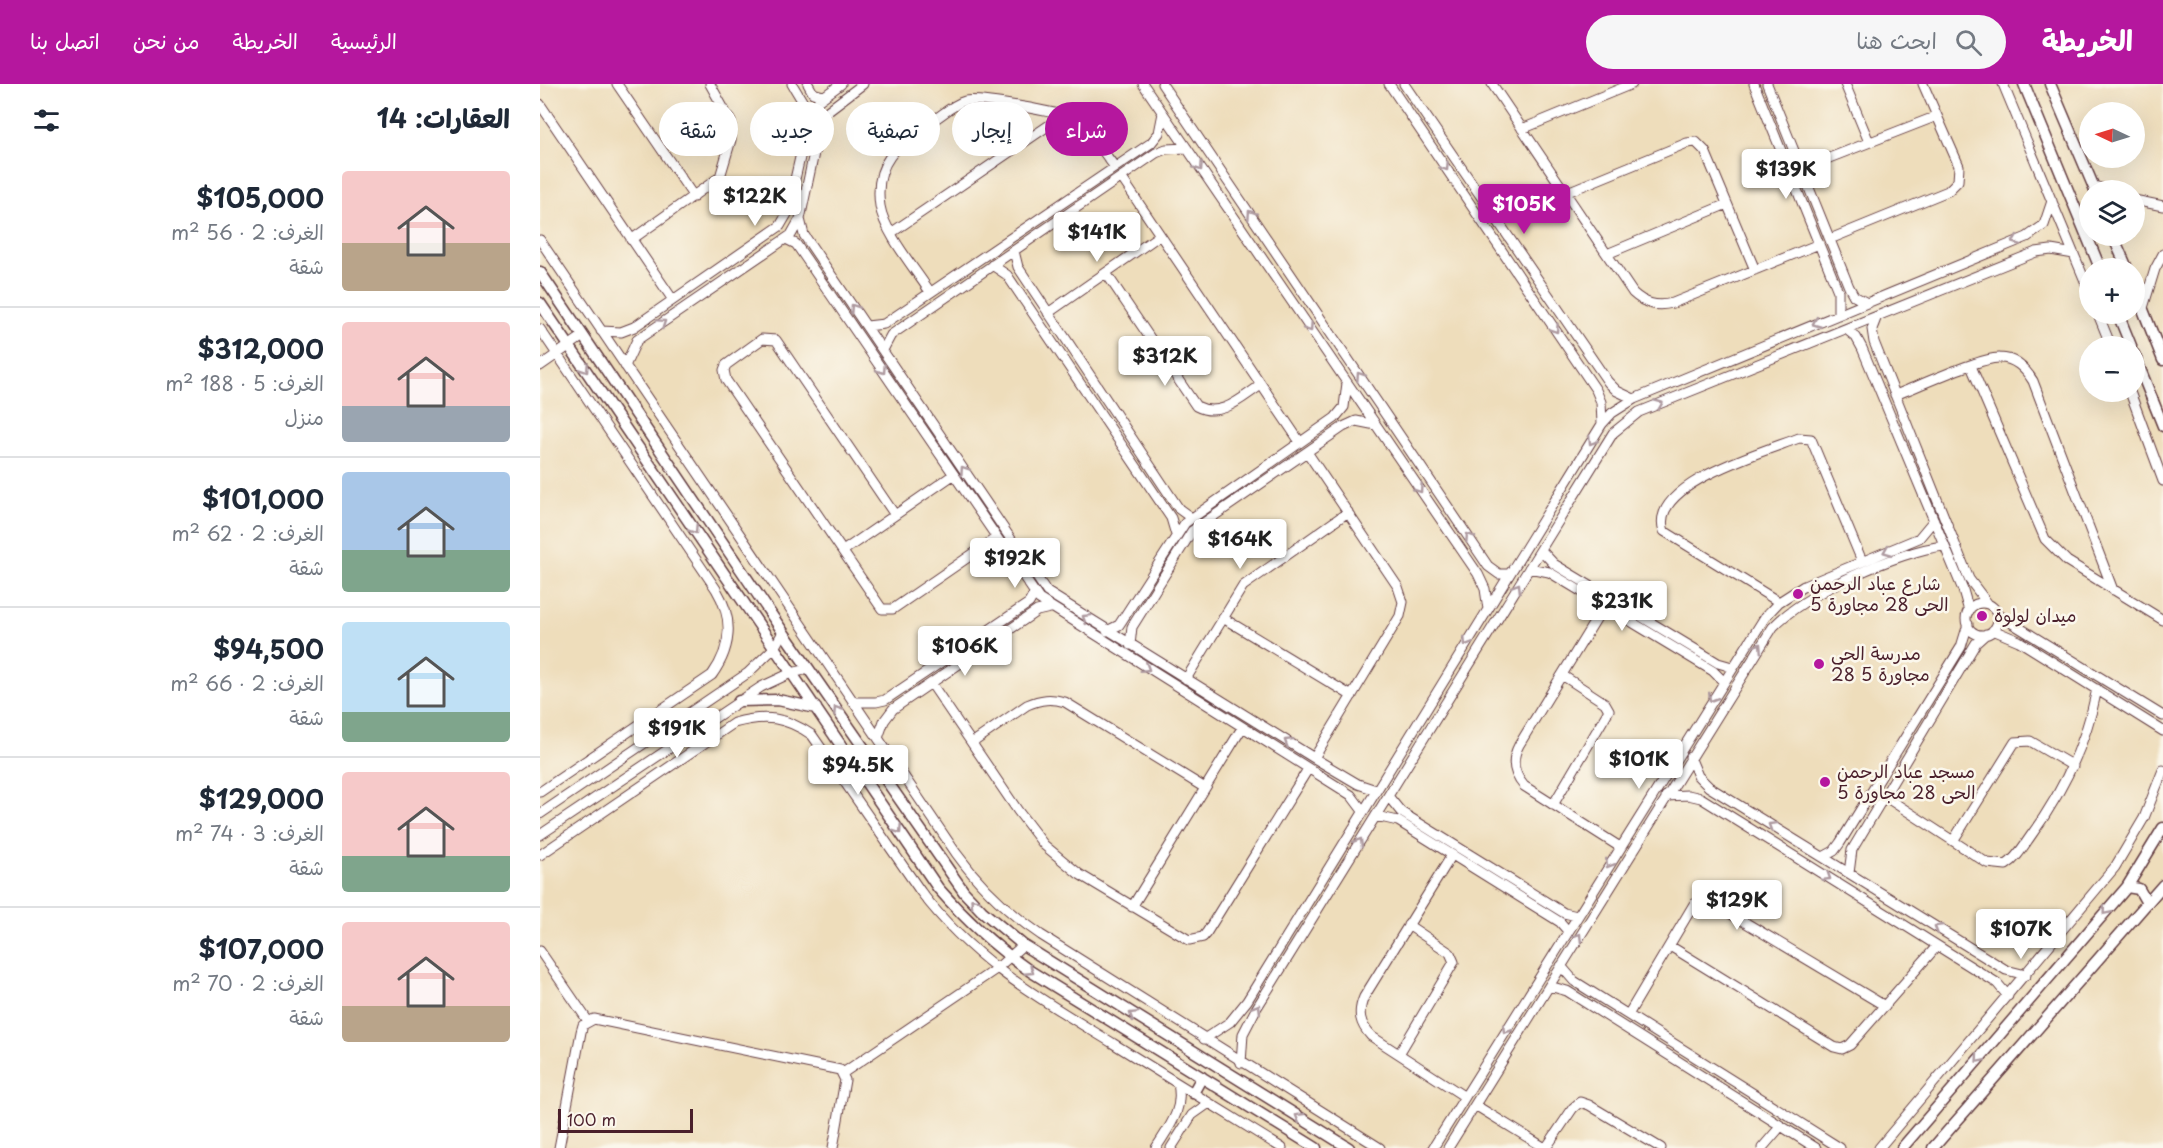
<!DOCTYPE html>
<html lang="ar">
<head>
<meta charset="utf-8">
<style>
  body { margin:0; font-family:"Playpen Sans","Playpen Sans Arabic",sans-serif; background:#f6f6f7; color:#1f2937; direction:rtl; height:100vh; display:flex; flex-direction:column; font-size:22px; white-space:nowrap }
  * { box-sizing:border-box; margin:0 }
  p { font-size:20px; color:#747a83 }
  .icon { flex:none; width:33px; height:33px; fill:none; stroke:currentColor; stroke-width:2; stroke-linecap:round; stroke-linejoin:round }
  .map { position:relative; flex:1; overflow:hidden; direction:ltr }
  .drawer { display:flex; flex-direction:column; background:#fff; width:540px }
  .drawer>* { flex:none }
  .banner { position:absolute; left:18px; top:18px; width:570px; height:54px; direction:rtl; display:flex; gap:12px }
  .needle { width:39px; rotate:274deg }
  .buttons { position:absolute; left:1539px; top:18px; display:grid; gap:12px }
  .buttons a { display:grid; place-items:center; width:66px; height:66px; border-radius:50%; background:#fff; box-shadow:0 6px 24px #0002; font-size:30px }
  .scale { position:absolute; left:18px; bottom:15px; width:135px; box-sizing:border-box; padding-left:6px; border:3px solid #4a1f2b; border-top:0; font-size:16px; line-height:21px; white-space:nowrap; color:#4a1f2b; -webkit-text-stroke:4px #fbf7ec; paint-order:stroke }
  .price { position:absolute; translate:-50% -51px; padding:0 14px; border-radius:6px; background:#fff; color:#222; font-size:20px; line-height:39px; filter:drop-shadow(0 2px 3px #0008) }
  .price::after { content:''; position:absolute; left:50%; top:36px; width:18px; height:14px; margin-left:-9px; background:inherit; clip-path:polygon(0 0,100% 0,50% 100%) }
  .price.on { background:#b5179e; color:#fff }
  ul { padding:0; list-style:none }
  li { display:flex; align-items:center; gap:18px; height:150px; padding:0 30px }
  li+li { border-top:2px solid #e0e1e3 }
  li span { display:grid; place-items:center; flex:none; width:168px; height:120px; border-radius:6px; color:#555 }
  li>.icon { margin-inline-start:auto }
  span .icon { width:72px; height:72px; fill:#fffc; stroke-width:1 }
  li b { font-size:26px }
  h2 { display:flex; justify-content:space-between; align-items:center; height:72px; padding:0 30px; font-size:26px }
  .tag { padding:0 21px; border-radius:27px; background:#fff; box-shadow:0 6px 24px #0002; font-size:21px; line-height:54px }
  .tag.on { background:#b5179e; color:#fff }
  header { display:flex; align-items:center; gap:36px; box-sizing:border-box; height:84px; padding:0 30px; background:#b5179e; color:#fff }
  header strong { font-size:28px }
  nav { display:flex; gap:33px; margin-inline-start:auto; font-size:21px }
  .search { width:420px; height:54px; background:#f6f6f7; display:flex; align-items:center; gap:15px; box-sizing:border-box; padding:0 21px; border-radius:33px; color:#747a83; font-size:22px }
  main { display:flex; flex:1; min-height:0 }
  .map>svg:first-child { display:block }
</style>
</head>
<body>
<header>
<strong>الخريطة</strong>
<div class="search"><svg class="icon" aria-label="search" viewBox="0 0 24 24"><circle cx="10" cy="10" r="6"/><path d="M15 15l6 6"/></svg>ابحث هنا</div>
<nav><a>الرئيسية</a><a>الخريطة</a><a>من نحن</a><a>اتصل بنا</a></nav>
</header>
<main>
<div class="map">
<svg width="1623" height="1064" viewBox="0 0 1623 1064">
  <rect width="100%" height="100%" fill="#fbf7ec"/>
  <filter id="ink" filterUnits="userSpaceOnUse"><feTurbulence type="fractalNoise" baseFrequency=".0167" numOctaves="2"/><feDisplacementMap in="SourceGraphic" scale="12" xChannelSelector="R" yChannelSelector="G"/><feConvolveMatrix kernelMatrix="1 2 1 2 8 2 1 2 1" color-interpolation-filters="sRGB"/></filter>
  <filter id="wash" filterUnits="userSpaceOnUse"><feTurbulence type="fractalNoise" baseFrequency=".008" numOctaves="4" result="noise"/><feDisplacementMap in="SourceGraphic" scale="24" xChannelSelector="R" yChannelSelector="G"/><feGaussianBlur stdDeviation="1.35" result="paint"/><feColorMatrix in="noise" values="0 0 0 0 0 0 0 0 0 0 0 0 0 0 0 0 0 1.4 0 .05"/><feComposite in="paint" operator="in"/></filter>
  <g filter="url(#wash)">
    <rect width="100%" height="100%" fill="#edb"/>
  </g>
  <g filter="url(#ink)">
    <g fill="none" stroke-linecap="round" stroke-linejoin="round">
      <defs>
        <path id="minor" d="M77,0L154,113
          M252,0L270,30
          M268,0L273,9L283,12
          M603,0L938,490L945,505L948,525
          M622,0L948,482L959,490H969
          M849,0L1056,306L1061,318L1062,340
          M864,0L1068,298L1077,307L1094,315
          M952,0L1093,209C1105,220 1116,223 1133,219L1279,160
          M1214,0L1298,207V231
          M1227,0L1309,203L1314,212L1327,219
          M1305,0L1329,58
          M1463,0L1550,209
          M0,20L133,216
          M982,45L1092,0
          M1261,85L1397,32
          M581,93L760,358
          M1553,102L1570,106
          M1025,109L1147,59L1156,58L1165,67L1215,186
          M1594,116L1623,122
          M260,135L264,151L507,508L774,674L818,700L836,706
          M351,149L524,31
          M246,155L256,160L499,515L811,711L823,727
          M1290,155L1408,107L1418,97L1419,82L1383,0
          M0,156L416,769C440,802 467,828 501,851L840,1064
          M91,156L180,93L191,56V38L170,0
          M474,167L478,183L639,425L650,433
          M1067,170L1187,120
          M452,181L467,191L631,434L636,451
          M566,189L656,322C681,335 701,314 721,301
          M390,208C375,185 344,148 340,122C333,75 361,59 394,36C403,30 414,20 425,17C438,14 520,28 533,35C550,45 562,67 575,83
          M1603,224L1615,185L1623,170
          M508,229L620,151
          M1558,230L1571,262
          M1337,232L1332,245L1334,258L1429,495L1448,520
          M327,242L344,240L611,59L619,49L623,29
          M0,245L176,505C194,535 192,563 172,591L0,708
          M1306,245L1316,253L1322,264L1423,506L1429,527
          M61,247L81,248L94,243L240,142L247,130L270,30L279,16L301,0
          M343,266L351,251L616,69L626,65L647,64
          M0,282L43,252
          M85,282L97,256L251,151L260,135L282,31L323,0
          M1431,282L1505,455L1527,477L1623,536
          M1590,308L1623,397
          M1355,311C1377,303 1441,273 1460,274C1475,274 1485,284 1493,297L1573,506
          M767,368L858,503L863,518L860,532L774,674
          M355,431L236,256L222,255L186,281L184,286L186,296L342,525H353L456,454
          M1001,466L1014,480L1178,579L1192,583
          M303,467L413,391
          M989,484L1009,488L1173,587L1183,597
          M1239,518L1124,447C1107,400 1229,366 1259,354L1271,355L1322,477
          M1426 535a16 16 0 1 1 32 0a16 16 0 1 1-32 0Z
          M1064,522L979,661C971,676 973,689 984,702L1080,763
          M1457,530L1623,632
          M683,534L812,612
          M1453,546L1479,557L1623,647
          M567,547L579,541L645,439L795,334L804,323L807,299
          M590,561L592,543L652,447L803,343L816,337L836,341
          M646,595L703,502L808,428
          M391,599L478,727L504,761L539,790L649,856L663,853L667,848L768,685
          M313,618H336L345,616L489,519L494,510
          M338,654L344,637L353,625L497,527L510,524
          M432,659L487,621C501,615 511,614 525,618L665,704
          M1150,673L1158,692L1169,703L1466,886L1486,891
          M848,712L861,728L1024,829L1037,832
          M1126,712L1148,711L1161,714L1457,899L1468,912
          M1344,712L1447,779L1466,781C1476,775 1483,763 1490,753C1523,708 1546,660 1557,605
          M1013,721L1069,626L1065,619L1022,591
          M0,730L208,589L234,564L243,548
          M836,732L858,737L1020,838L1028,847
          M0,751L221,603L251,589L269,585
          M1413,757L1475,658L1490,657L1533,682
          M0,771L194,639C225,630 246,633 272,651L381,808C435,879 499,914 574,960C630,995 686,1029 742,1064
          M912,771L824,913C817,929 820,940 831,952L925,1013
          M1283,773L1294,767L1300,759L1421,563L1428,540
          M1309,789L1312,766L1436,559L1446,550
          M592,823L702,644
          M1130,862L1294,963L1302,965L1310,961L1397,862
          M0,867L48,937
          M1021,882L1034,897L1300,1064
          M1009,902L1027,907L1276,1064
          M1088,931L1154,820L1166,815L1345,922
          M664,955L690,938L707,917L1062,340L1072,329L1094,315L1487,153L1504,141L1512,117
          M859,970L914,878L910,869L868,841
          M701,979L703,950L716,925L1073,349L1099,328L1496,168L1511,166L1534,170
          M303,989L456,885L483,861
          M935,1021L1005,1064
          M19,1064L41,948L43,941L54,935L300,986L305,996L293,1064
          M616,1064C629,1043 644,1026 638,1000
          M631,1064L652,1031L669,1019
          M893,1064L1225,533L1239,518L1264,502L1379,454L1394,436
          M908,1064L1233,543C1264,510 1360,466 1404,462
          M1006,1064L1033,1024L1040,1018L1049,1021L1121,1064
          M1222,1064L1241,1042
          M1339,1064L1575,783L1604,734L1623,686"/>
        <path id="tertiary" d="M1484,0L1560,184
          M1510,0L1555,106
          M1573,152L1587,184
          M0,188L243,548L424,808L442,827L483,861L809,1064
          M1594,203L1623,276
          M0,219L398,804C426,836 455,863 490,887L776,1064
          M1578,230L1591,262
          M1594,270L1623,342
          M199,617L238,616L276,624
          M1587,803L1599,805L1607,819
          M653,1009L662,993
          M1362,1064L1587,803L1623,744
          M1393,1064L1623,801"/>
      </defs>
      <use href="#minor" stroke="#633c41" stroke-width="11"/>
      <use href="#tertiary" stroke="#633c41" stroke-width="13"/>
      <use href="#minor" stroke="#fff" stroke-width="9"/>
      <use href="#tertiary" stroke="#fff" stroke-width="10"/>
    </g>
    <defs><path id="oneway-chevron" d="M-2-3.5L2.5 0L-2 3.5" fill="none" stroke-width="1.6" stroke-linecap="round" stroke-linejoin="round" transform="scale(1.5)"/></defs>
    <g stroke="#ae9aa0">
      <use href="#oneway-chevron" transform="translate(659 83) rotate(56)"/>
      <use href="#oneway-chevron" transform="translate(905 83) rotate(56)"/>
      <use href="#oneway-chevron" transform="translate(711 130) rotate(-124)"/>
      <use href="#oneway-chevron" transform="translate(1476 157) rotate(158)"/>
      <use href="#oneway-chevron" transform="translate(314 224) rotate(-124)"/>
      <use href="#oneway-chevron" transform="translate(122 239) rotate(-34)"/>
      <use href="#oneway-chevron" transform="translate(1276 239) rotate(158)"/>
      <use href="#oneway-chevron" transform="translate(769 244) rotate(56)"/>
      <use href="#oneway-chevron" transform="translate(1015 245) rotate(56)"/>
      <use href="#oneway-chevron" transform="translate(45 285) rotate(56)"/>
      <use href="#oneway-chevron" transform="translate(342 286) rotate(56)"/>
      <use href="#oneway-chevron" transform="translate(820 292) rotate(-124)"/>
      <use href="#oneway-chevron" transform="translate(1119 320) rotate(-22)"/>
      <use href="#oneway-chevron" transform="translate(1052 357) rotate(122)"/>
      <use href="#oneway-chevron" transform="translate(424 386) rotate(-124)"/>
      <use href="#oneway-chevron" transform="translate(879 405) rotate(56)"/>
      <use href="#oneway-chevron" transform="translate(154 446) rotate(56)"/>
      <use href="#oneway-chevron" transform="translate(929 453) rotate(-124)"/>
      <use href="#oneway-chevron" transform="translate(1347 467) rotate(158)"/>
      <use href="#oneway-chevron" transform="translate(977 503) rotate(-58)"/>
      <use href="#oneway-chevron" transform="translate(546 534) rotate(-148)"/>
      <use href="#oneway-chevron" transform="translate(927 558) rotate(122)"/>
      <use href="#oneway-chevron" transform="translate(1218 563) rotate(-57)"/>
      <use href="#oneway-chevron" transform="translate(606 584) rotate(32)"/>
      <use href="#oneway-chevron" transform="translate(1172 614) rotate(122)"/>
      <use href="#oneway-chevron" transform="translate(297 626) rotate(-124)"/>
      <use href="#oneway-chevron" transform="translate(748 658) rotate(-148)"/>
      <use href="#oneway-chevron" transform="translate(1232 742) rotate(-148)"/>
      <use href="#oneway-chevron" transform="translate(358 746) rotate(56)"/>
      <use href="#oneway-chevron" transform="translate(819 758) rotate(-58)"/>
      <use href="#oneway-chevron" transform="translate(1069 780) rotate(122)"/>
      <use href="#oneway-chevron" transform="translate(1287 793) rotate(32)"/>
      <use href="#oneway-chevron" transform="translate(434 818) rotate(-133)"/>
      <use href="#oneway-chevron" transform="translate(1566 827) rotate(131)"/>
      <use href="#oneway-chevron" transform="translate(1398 844) rotate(-148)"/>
      <use href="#oneway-chevron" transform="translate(1038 853) rotate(-58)"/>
      <use href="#oneway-chevron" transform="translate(490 887) rotate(33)"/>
      <use href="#oneway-chevron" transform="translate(717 924) rotate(-59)"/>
      <use href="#oneway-chevron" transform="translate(593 931) rotate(-148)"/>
      <use href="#oneway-chevron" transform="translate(966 946) rotate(122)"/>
      <use href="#oneway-chevron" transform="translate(1439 975) rotate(131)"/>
      <use href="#oneway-chevron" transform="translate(759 1033) rotate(-149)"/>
    </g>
  </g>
  <g fill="#b5179e" stroke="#fbf7ec" stroke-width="2">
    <circle cx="1258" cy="510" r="6"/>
    <circle cx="1442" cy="532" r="6"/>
    <circle cx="1279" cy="580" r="6"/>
    <circle cx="1285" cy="698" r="6"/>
  </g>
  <g text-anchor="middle" stroke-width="5" stroke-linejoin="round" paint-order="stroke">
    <g font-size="18" fill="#4a1f2b" stroke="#fbf7ec" text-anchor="start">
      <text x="1270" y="506">شارع عباد الرحمن<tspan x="1270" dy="21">الحى 28 مجاورة 5</tspan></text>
      <text x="1454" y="538">ميدان لولوة</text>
      <text x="1291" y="576">مدرسة الحى<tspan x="1291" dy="21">28 مجاورة 5</tspan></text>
      <text x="1297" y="694">مسجد عباد الرحمن<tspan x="1297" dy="21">الحى 28 مجاورة 5</tspan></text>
    </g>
  </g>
</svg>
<div class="buttons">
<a><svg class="needle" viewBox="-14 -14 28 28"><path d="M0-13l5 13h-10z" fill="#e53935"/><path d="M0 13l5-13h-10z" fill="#747a83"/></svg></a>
<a><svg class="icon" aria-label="layers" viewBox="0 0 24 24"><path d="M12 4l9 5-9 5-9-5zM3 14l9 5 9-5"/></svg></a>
<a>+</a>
<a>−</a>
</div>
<div class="scale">100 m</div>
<b class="price" style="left:1246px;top:116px">$139K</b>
<b class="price" style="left:215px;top:143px">$122K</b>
<b class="price on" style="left:984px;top:151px">$105K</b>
<b class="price" style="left:557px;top:179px">$141K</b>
<b class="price" style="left:625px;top:303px">$312K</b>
<b class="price" style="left:700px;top:486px">$164K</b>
<b class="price" style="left:475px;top:505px">$192K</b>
<b class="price" style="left:1082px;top:548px">$231K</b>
<b class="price" style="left:425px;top:593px">$106K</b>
<b class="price" style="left:137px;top:675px">$191K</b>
<b class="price" style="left:1099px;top:706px">$101K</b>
<b class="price" style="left:318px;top:712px">$94.5K</b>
<b class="price" style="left:1197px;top:847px">$129K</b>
<b class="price" style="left:1481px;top:876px">$107K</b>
<div class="banner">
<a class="tag on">شراء</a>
<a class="tag">إيجار</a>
<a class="tag">تصفية</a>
<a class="tag">جديد</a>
<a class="tag">شقة</a>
</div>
</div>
<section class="drawer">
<h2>العقارات: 14<svg class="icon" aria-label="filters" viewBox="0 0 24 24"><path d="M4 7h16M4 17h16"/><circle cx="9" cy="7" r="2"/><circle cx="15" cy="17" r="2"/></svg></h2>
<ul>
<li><span style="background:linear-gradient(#f6c9c9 60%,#b9a48a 0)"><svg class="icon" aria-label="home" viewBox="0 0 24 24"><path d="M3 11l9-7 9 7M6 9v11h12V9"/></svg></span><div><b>$105,000</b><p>الغرف: 2 · 56 m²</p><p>شقة</p></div></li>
<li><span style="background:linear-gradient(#f6c9c9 70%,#9aa5b1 0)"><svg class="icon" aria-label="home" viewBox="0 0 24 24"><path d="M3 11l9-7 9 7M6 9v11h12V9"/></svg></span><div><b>$312,000</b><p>الغرف: 5 · 188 m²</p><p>منزل</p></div></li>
<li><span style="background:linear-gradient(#a9c7e8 65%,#7fa58c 0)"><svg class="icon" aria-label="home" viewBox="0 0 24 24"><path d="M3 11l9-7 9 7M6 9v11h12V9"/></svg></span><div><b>$101,000</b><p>الغرف: 2 · 62 m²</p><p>شقة</p></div></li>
<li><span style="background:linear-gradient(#bfe0f5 75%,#7fa58c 0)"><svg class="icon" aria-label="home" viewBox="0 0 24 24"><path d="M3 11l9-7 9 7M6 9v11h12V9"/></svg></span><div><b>$94,500</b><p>الغرف: 2 · 66 m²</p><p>شقة</p></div></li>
<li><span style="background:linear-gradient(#f6c9c9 70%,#7fa58c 0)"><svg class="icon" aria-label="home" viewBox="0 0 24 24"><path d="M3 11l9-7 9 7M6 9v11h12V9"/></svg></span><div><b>$129,000</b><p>الغرف: 3 · 74 m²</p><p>شقة</p></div></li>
<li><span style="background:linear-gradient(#f6c9c9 70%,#b9a48a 0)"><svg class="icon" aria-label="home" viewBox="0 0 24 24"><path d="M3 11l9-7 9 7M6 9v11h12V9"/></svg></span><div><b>$107,000</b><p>الغرف: 2 · 70 m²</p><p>شقة</p></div></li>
</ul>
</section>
</main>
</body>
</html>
